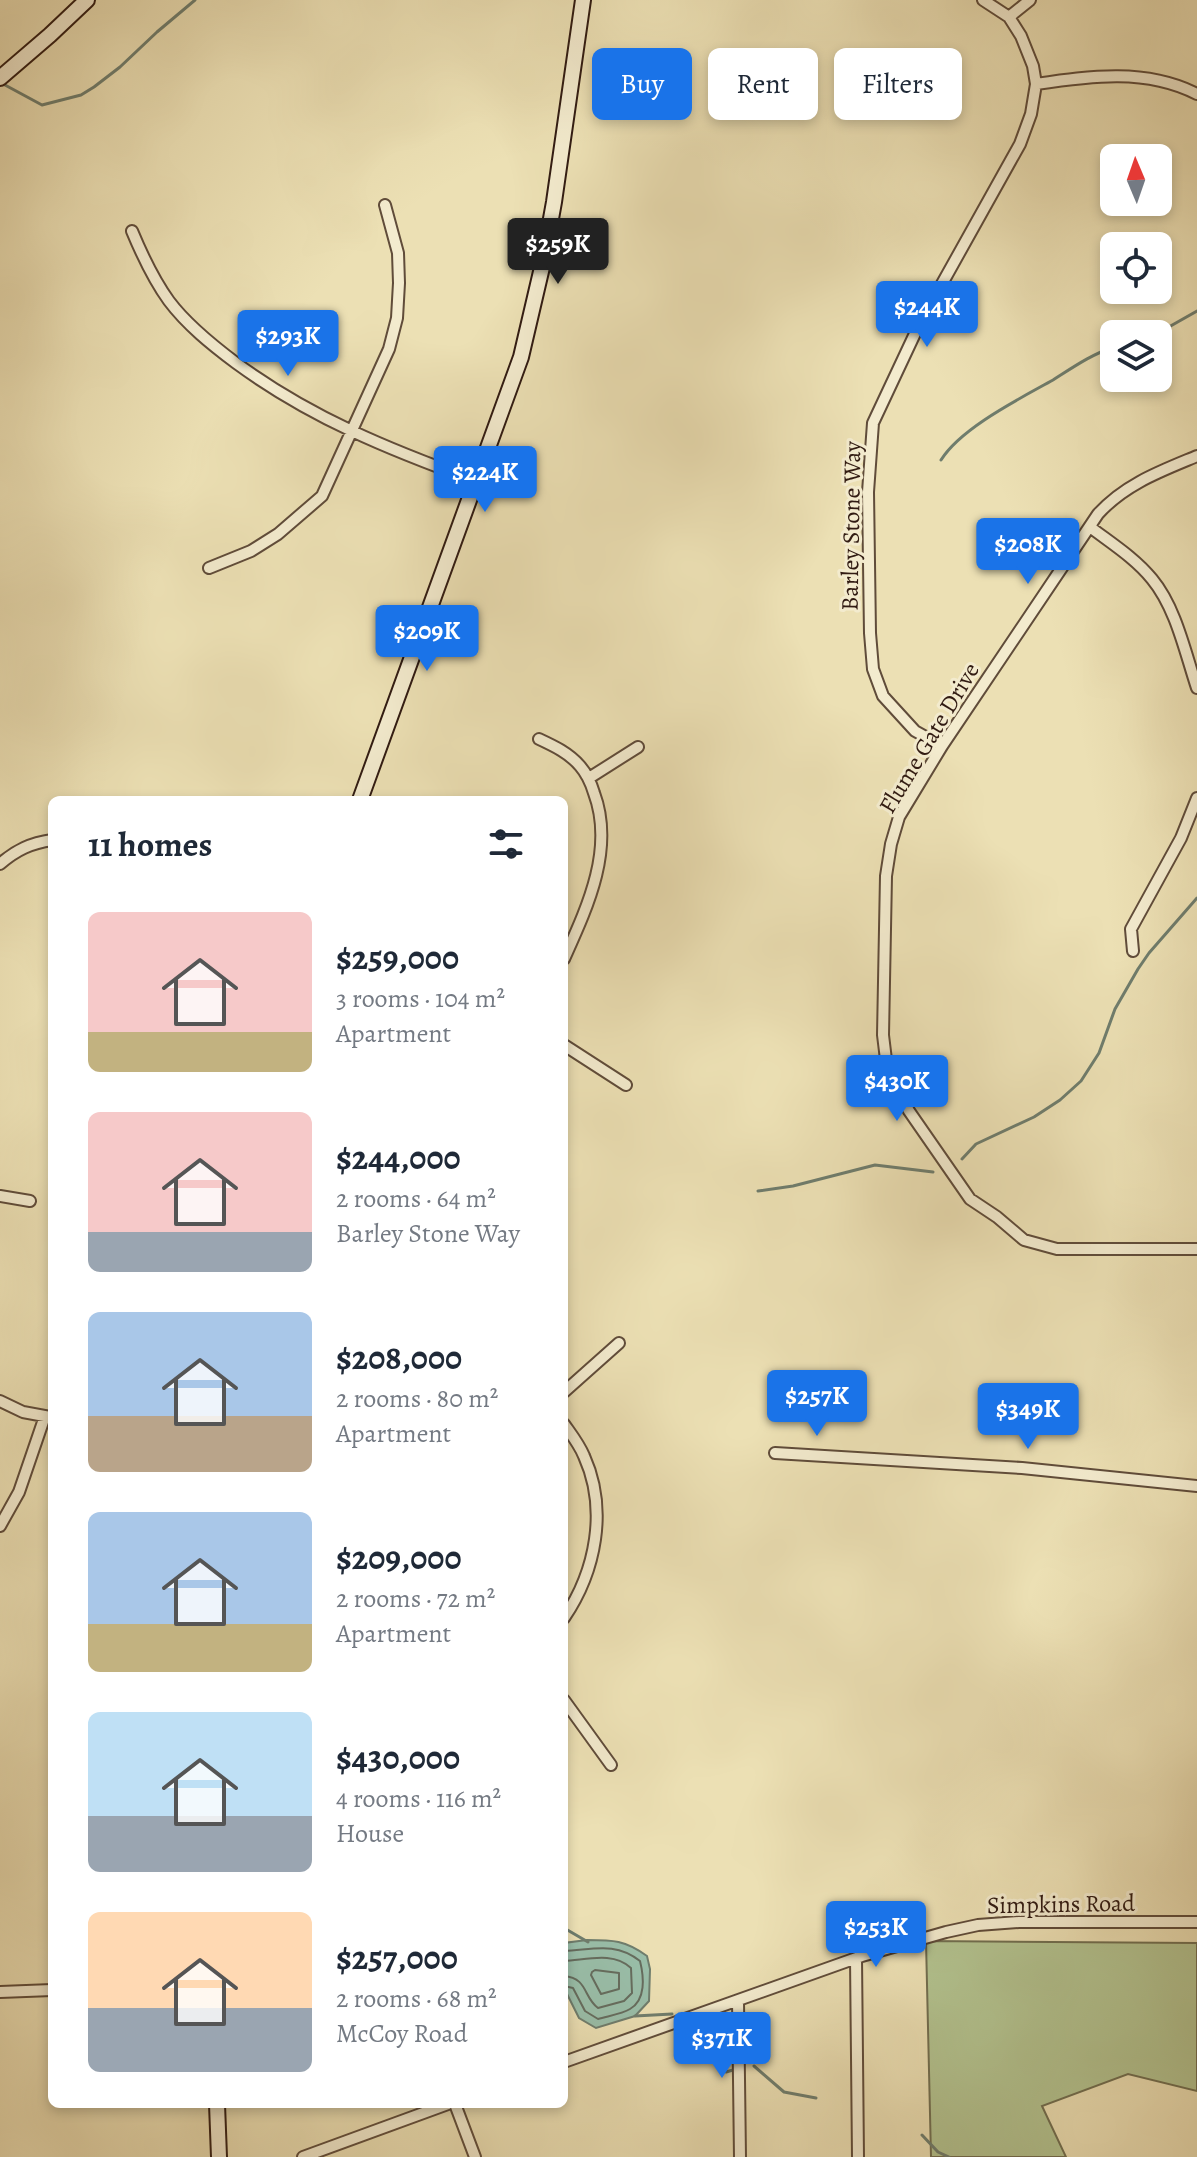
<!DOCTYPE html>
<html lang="en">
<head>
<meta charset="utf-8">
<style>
  body { margin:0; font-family:Alegreya,serif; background:#f2f2f3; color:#1f2937; height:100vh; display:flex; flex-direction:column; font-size:30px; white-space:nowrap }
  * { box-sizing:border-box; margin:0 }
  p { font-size:26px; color:#747a83 }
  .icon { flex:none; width:44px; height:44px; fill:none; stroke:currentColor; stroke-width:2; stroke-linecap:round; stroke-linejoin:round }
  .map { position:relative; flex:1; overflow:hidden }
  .sheet { position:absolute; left:48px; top:796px; width:520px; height:1312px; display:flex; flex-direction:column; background:#fff; border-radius:12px; box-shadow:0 4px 12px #0003 }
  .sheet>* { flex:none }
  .banner { position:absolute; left:592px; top:48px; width:484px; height:72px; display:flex; gap:16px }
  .needle { width:52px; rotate:358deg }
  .controls { position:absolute; left:1100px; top:144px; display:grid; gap:16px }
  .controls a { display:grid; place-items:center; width:72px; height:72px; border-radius:12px; background:#fff; box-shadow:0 4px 12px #0003; font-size:40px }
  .price { position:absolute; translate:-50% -68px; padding:0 18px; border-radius:8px; background:#1a73e8; color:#fff; font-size:26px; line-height:52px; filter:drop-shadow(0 2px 4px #0008) }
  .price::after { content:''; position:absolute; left:50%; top:48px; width:24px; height:18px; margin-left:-12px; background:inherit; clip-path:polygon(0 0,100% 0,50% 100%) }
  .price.selected { background:#222; color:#fff }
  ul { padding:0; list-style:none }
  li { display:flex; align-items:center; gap:24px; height:200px; padding:0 40px }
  li span { display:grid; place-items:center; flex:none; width:224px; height:160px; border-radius:12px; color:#555 }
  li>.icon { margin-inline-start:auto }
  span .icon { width:96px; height:96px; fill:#fffc; stroke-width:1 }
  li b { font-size:34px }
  h2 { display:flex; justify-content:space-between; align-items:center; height:96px; padding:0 40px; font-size:34px }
  .pill { padding:0 28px; border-radius:12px; background:#fff; box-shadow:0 4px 12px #0003; font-size:28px; line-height:72px }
  .pill.selected { background:#1a73e8; color:#fff }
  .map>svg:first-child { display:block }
</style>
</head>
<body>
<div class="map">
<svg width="1197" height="2157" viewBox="0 0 1197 2157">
  <rect width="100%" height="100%" fill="#ece0b4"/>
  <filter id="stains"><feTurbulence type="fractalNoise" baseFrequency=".0025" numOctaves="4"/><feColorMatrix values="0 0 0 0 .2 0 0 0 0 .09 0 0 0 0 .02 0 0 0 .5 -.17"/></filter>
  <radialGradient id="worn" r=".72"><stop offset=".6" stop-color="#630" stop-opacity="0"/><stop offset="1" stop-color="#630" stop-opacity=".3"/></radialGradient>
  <path fill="#b3c390" stroke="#726f51" stroke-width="2" d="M926,1941L1197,1943V2091L1128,2074L1042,2106L1066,2157H931Z"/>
  <path fill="#99bea9" stroke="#6f7d6d" stroke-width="2" d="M587,1940C613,1940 625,1940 647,1956L650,1969L649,2001L635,2016L596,2028L579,2018L564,1988V1943Z"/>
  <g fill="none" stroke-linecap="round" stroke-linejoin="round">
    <path stroke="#656c5e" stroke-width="2" d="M564,1951C592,1950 615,1941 640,1961C644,1977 646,2000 630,2009C622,2014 608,2016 598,2019L585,2011L573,1988L564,1986
      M564,1961C586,1960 613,1951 631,1968L632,1993L624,2001L598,2008C583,1997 588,1978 564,1976
      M595,1970L619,1973V1989L601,1994L591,1975L592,1972Z"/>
    <path stroke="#6f7d6d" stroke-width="3" d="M5,85L42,105L81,95L94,87L120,67L157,32L195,0
      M1152,334L1167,328L1197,311
      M941,460C961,428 1019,399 1053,380C1072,368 1092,354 1114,347
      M962,1159L976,1144L1034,1117L1060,1100L1081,1081L1099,1053L1115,1009L1138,969L1149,953L1197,898
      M758,1191L793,1186L875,1165L933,1172
      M564,1928L588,1942
      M635,2016L672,2014
      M689,2033L726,2072L733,2070
      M754,2066L784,2092L816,2098
      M922,2135L938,2152L949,2157"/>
    <defs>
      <path id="street" d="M1009,17L1030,0
        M1036,84C1091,76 1146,68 1197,94
        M132,231C142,255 153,279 169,301C187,325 212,345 236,363C311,418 390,450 476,481
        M1197,456C1161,471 1125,484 1098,514L942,746L899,817L891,844L886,876L883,1035L887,1068L909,1111L970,1199L997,1217L1024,1240L1057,1249H1197
        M1090,527C1111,543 1135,558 1152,579C1176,608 1185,652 1197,688
        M209,568L251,551L278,534L322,496L389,349L397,318L399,283L398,253L385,205
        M539,739C554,746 569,753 580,766C587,774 591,783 594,793C615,849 587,908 564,959
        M942,746L915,731L883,696L873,669L870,633L868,492L873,423L919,325L1020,144L1031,114L1036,84L1033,66L1021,36L1009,17L983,0
        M589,778L638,747
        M0,864C16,850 31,843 52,840
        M1133,951L1131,929L1181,838L1197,798
        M564,1045L626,1085
        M0,1196L30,1201
        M564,1392L619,1343
        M0,1401L23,1412L50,1417
        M564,1424C571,1434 579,1444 584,1456C608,1509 596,1571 564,1618
        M775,1453L1022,1468L1197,1486
        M0,1526L19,1492L45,1416
        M564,1700L611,1765
        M856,1958L858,2157
        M0,1992L52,1990
        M738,2001L740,2157
        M564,2062L862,1956L946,1932L978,1925L1019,1922H1197
        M455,2104L475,2157
        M303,2157L448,2104"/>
      <path id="secondary" d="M0,78L50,35L87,0
        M360,800L521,357L543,263L554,202L583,0
        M217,2104L219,2157"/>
    </defs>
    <use href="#street" stroke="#604c3a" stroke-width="14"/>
    <use href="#secondary" stroke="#311b12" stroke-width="18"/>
    <use href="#street" stroke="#f3ebce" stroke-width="10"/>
    <use href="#secondary" stroke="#f3ebce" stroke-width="14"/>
  </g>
  <g text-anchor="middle" stroke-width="6" stroke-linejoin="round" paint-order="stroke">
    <g font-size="24" fill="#311b12" stroke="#f3ebce">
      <text transform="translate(851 526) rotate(-89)" y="8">Barley Stone Way</text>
      <text transform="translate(929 738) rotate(-59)" y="8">Flume Gate Drive</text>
      <text transform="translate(1061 1904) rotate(-1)" y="8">Simpkins Road</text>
    </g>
  </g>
  <rect width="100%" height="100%" filter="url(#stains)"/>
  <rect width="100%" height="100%" fill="url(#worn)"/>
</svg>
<div class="controls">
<a><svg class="needle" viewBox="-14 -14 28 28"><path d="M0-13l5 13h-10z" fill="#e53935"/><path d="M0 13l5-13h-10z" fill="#747a83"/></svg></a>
<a><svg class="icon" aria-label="locate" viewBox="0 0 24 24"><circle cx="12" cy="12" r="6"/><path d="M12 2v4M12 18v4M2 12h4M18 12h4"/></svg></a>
<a><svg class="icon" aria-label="layers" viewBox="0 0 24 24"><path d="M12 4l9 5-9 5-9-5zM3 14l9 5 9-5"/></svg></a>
</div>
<b class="price selected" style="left:558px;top:286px">$259K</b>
<b class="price" style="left:927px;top:349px">$244K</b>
<b class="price" style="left:288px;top:378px">$293K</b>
<b class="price" style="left:485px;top:514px">$224K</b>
<b class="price" style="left:1028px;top:586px">$208K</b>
<b class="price" style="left:427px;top:673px">$209K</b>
<b class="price" style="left:897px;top:1123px">$430K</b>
<b class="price" style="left:817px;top:1438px">$257K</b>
<b class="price" style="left:1028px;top:1451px">$349K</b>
<b class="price" style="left:876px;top:1969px">$253K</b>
<b class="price" style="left:722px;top:2080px">$371K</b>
<div class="banner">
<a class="pill selected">Buy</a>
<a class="pill">Rent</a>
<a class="pill">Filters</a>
</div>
<section class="sheet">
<h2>11 homes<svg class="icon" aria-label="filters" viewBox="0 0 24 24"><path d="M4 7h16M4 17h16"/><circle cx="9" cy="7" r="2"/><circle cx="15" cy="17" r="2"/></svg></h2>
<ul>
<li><span style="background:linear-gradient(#f6c9c9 75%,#c2b280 0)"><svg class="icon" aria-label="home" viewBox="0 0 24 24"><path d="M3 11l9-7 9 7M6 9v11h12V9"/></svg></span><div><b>$259,000</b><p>3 rooms · 104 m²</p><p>Apartment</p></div></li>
<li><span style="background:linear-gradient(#f6c9c9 75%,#9aa5b1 0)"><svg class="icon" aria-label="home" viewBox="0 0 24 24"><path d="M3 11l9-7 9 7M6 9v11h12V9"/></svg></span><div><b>$244,000</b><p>2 rooms · 64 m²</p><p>Barley Stone Way</p></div></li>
<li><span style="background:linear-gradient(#a9c7e8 65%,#b9a48a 0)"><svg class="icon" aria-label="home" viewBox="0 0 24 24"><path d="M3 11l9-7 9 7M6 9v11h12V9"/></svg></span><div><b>$208,000</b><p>2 rooms · 80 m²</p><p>Apartment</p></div></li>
<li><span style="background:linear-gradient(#a9c7e8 70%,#c2b280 0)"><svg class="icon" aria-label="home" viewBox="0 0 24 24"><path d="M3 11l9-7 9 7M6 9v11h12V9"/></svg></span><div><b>$209,000</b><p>2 rooms · 72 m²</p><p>Apartment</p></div></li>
<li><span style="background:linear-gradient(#bfe0f5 65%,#9aa5b1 0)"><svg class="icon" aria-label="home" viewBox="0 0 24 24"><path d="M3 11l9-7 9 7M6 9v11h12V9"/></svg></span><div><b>$430,000</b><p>4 rooms · 116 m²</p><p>House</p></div></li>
<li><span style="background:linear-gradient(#ffd9b3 60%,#9aa5b1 0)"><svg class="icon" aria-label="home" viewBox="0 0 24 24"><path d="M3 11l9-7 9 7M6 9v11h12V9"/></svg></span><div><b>$257,000</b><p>2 rooms · 68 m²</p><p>McCoy Road</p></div></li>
</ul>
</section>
</div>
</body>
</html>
